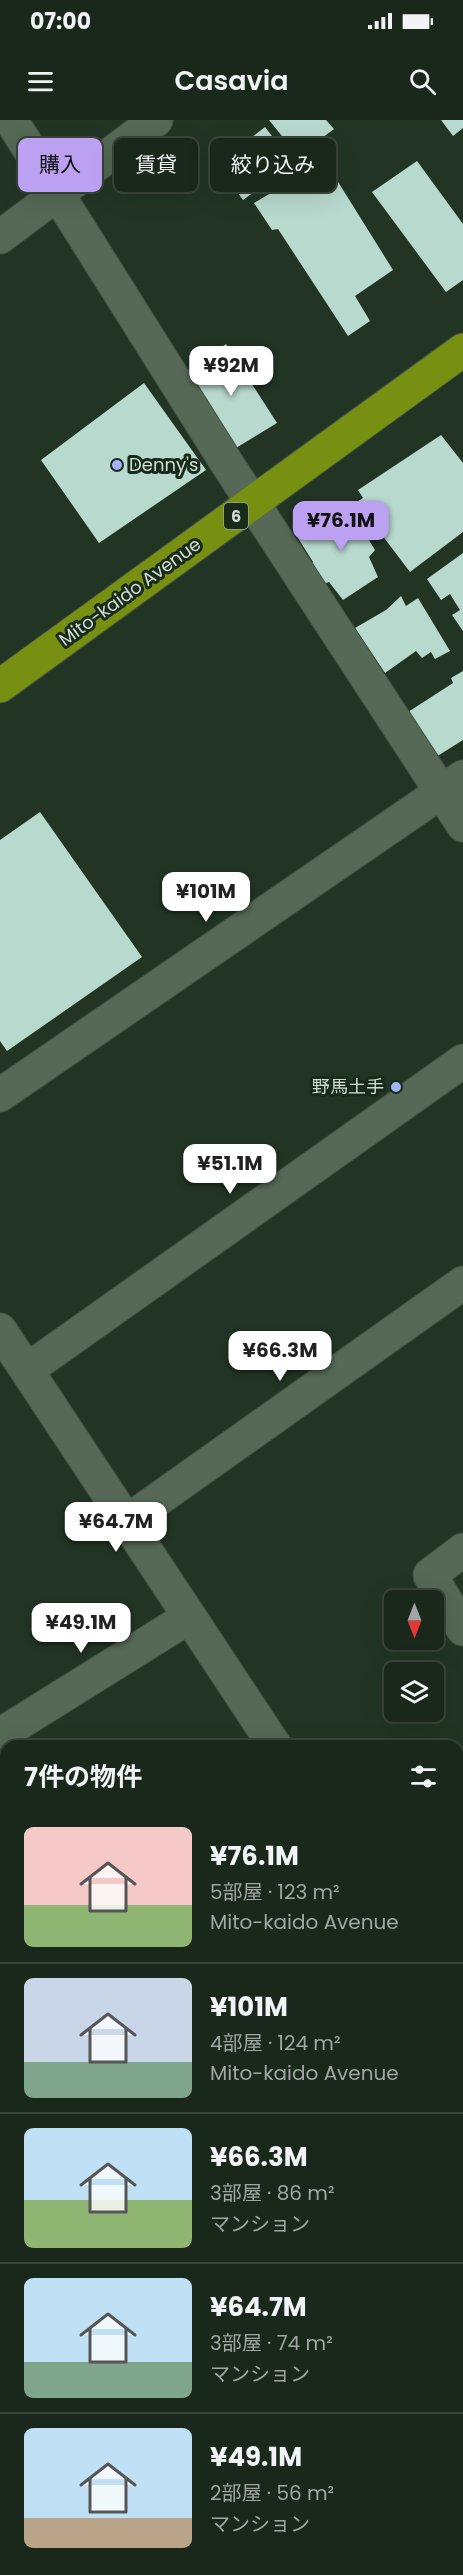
<!DOCTYPE html>
<html lang="ja">
<head>
<meta charset="utf-8">
<style>
  body { margin:0; font-family:Poppins,"Noto Sans JP",sans-serif; background:#233024; color:#f1f3f6; height:100vh; display:flex; flex-direction:column; font-size:22px; white-space:nowrap }
  * { box-sizing:border-box; margin:0 }
  p { font-size:20px; color:#9fa6a3 }
  .icon { flex:none; width:33px; height:33px; fill:none; stroke:currentColor; stroke-width:2; stroke-linecap:round; stroke-linejoin:round }
  .map { position:relative; flex:1; overflow:hidden }
  .panel { position:absolute; left:0px; top:1620px; width:464px; height:836px; display:flex; flex-direction:column; background:#1a281b; border-radius:18px 18px 0 0; box-shadow:0 6px 24px #0002,0 0 0 2px #38443a }
  .panel>* { flex:none }
  .hud { position:absolute; left:18px; top:18px; width:428px; height:54px; display:flex; gap:12px }
  .needle { width:39px; rotate:180deg }
  .buttons { position:absolute; left:384px; top:1470px; display:grid; gap:12px }
  .buttons a { display:grid; place-items:center; width:60px; height:60px; border-radius:9px; background:#1a281b; box-shadow:0 6px 24px #0002,0 0 0 2px #38443a; font-size:30px }
  .price { position:absolute; translate:-50% -51px; padding:0 14px; border-radius:12px; background:#fff; color:#222; font-size:20px; line-height:39px; filter:drop-shadow(0 2px 3px #0008) }
  .price::after { content:''; position:absolute; left:50%; top:36px; width:18px; height:14px; margin-left:-9px; background:inherit; clip-path:polygon(0 0,100% 0,50% 100%) }
  .price.on { background:#bca0f2; color:#111 }
  ul { padding:0; list-style:none }
  li { display:flex; align-items:center; gap:18px; height:150px; padding:0 24px }
  li+li { border-top:2px solid #38443a }
  li span { display:grid; place-items:center; flex:none; width:168px; height:120px; border-radius:9px; color:#555 }
  li>.icon { margin-inline-start:auto }
  span .icon { width:72px; height:72px; fill:#fffc; stroke-width:1 }
  li b { font-size:26px }
  h2 { display:flex; justify-content:space-between; align-items:center; height:72px; padding:0 24px; font-size:26px }
  .pill { padding:0 21px; border-radius:9px; background:#1a281b; box-shadow:0 6px 24px #0002,0 0 0 2px #38443a; font-size:21px; line-height:54px }
  .pill.on { background:#bca0f2; color:#111 }
  .status { display:flex; justify-content:space-between; align-items:center; height:42px; padding:0 30px; background:#1a281b; direction:ltr }
  .status svg { height:16px; fill:currentColor }
  header { display:flex; justify-content:space-between; align-items:center; height:78px; padding:0 24px; background:#1a281b; font-size:27px; font-weight:600 }
  .map>svg:first-child { display:block }
</style>
</head>
<body>
<div class="status"><b>07:00</b><svg viewBox="0 0 49 12"><path d="M0 12V9h3v3zM5 12V6h3v6zM10 12V3h3v9zM15 12V0h3v12zM26 1h20v11H26zM47 4h2v5h-2z"/></svg></div>
<header><svg class="icon" aria-label="menu" viewBox="0 0 24 24"><path d="M4 6h16M4 12h16M4 18h16"/></svg>Casavia<svg class="icon" aria-label="search" viewBox="0 0 24 24"><circle cx="10" cy="10" r="6"/><path d="M15 15l6 6"/></svg></header>
<div class="map">
<svg width="463" height="2455" viewBox="0 0 463 2455">
  <rect width="100%" height="100%" fill="#223524"/>
  <path fill="#5a4d17" d="M6,2417V2450H57L59,2455H0V2419Z"/>
  <path fill="#b8d9ce" d="M269,0H326L334,9L298,36Z
    M441,0H463V8L453,16Z
    M265,7L293,43L243,80L217,44Z
    M325,41L393,150L355,176L370,201L348,216L278,109L272,110L254,83Z
    M417,41L463,104V160L446,172L372,72Z
    M226,224L277,303L236,328L185,253Z
    M144,263L206,350L99,423L41,340Z
    M441,315L463,343V412L410,452L357,382L363,378L358,370Z
    M347,384L367,407L364,412L375,430L369,437L378,457L343,480L329,462L323,464L310,446L313,442L298,418Z
    M463,433V511L452,495L460,490L450,474L441,480L427,459Z
    M401,476L406,486L418,478L450,531L435,539L431,532L422,538L416,531L385,553L355,508L386,490Z
    M463,551V620L436,637L405,594L453,563L451,558Z
    M40,692L142,837L7,931L0,921V720Z"/>
  <g fill="none" stroke-linecap="round" stroke-linejoin="round">
    <defs>
      <path id="minor" d="M11,0L228,345L463,705
        M0,117L156,0
        M0,975L463,657
        M0,1210L275,1626
        M27,1250L463,941
        M126,1402L463,1163
        M463,1430L430,1455L463,1509
        M0,1615L189,1497
        M458,1666L463,1663
        M458,1911L463,1919
        M458,2278L463,2276"/>
      <path id="highway" d="M0,566L463,230"/>
    </defs>
    <use href="#minor" stroke="#425244" stroke-width="35"/>
    <use href="#highway" stroke="#425244" stroke-width="35"/>
    <path stroke="#58695a" stroke-width="4" stroke-dasharray="1.5 4.5" stroke-linecap="butt" d="M58,2455L65,2450"/>
    <use href="#minor" stroke="#556956" stroke-width="33"/>
    <use href="#highway" stroke="#779012" stroke-width="33"/>
  </g>
  <g fill="#a6b1fc" stroke="#182b1b" stroke-width="2">
    <circle cx="117" cy="345" r="6"/>
    <circle cx="396" cy="967" r="6"/>
  </g>
  <g text-anchor="middle" stroke-width="6" stroke-linejoin="round" paint-order="stroke">
    <rect fill="#182b1b" stroke="#9aa89c" stroke-width="1.5" x="224" y="383" width="24" height="26" rx="4.5"/>
    <g font-size="16" font-weight="bold" fill="#d2ddd3">
      <text x="236" y="402">6</text>
    </g>
    <g font-size="18" fill="#d2ddd3" stroke="#182b1b" text-anchor="start">
      <text x="129" y="351">Denny's</text>
      <text x="384" y="973" text-anchor="end">野馬土手</text>
    </g>
    <g font-size="18" fill="#d2ddd3" stroke="#182b1b">
      <text transform="translate(130 472) rotate(-36)" y="6">Mito-kaido Avenue</text>
    </g>
  </g>
</svg>
<div class="buttons">
<a><svg class="needle" viewBox="-14 -14 28 28"><path d="M0-13l5 13h-10z" fill="#e53935"/><path d="M0 13l5-13h-10z" fill="#9fa6a3"/></svg></a>
<a><svg class="icon" aria-label="layers" viewBox="0 0 24 24"><path d="M12 4l9 5-9 5-9-5zM3 14l9 5 9-5"/></svg></a>
</div>
<b class="price" style="left:231px;top:277px">¥92M</b>
<b class="price on" style="left:341px;top:432px">¥76.1M</b>
<b class="price" style="left:206px;top:803px">¥101M</b>
<b class="price" style="left:230px;top:1075px">¥51.1M</b>
<b class="price" style="left:280px;top:1262px">¥66.3M</b>
<b class="price" style="left:116px;top:1433px">¥64.7M</b>
<b class="price" style="left:81px;top:1534px">¥49.1M</b>
<div class="hud">
<a class="pill on">購入</a>
<a class="pill">賃貸</a>
<a class="pill">絞り込み</a>
</div>
<section class="panel">
<h2>7件の物件<svg class="icon" aria-label="filters" viewBox="0 0 24 24"><path d="M4 7h16M4 17h16"/><circle cx="9" cy="7" r="2"/><circle cx="15" cy="17" r="2"/></svg></h2>
<ul>
<li><span style="background:linear-gradient(#f6c9c9 65%,#8fb573 0)"><svg class="icon" aria-label="home" viewBox="0 0 24 24"><path d="M3 11l9-7 9 7M6 9v11h12V9"/></svg></span><div><b>¥76.1M</b><p>5部屋 · 123 m²</p><p>Mito-kaido Avenue</p></div></li>
<li><span style="background:linear-gradient(#c9d6e8 70%,#7fa58c 0)"><svg class="icon" aria-label="home" viewBox="0 0 24 24"><path d="M3 11l9-7 9 7M6 9v11h12V9"/></svg></span><div><b>¥101M</b><p>4部屋 · 124 m²</p><p>Mito-kaido Avenue</p></div></li>
<li><span style="background:linear-gradient(#bfe0f5 60%,#8fb573 0)"><svg class="icon" aria-label="home" viewBox="0 0 24 24"><path d="M3 11l9-7 9 7M6 9v11h12V9"/></svg></span><div><b>¥66.3M</b><p>3部屋 · 86 m²</p><p>マンション</p></div></li>
<li><span style="background:linear-gradient(#bfe0f5 70%,#7fa58c 0)"><svg class="icon" aria-label="home" viewBox="0 0 24 24"><path d="M3 11l9-7 9 7M6 9v11h12V9"/></svg></span><div><b>¥64.7M</b><p>3部屋 · 74 m²</p><p>マンション</p></div></li>
<li><span style="background:linear-gradient(#bfe0f5 75%,#b9a48a 0)"><svg class="icon" aria-label="home" viewBox="0 0 24 24"><path d="M3 11l9-7 9 7M6 9v11h12V9"/></svg></span><div><b>¥49.1M</b><p>2部屋 · 56 m²</p><p>マンション</p></div></li>
</ul>
</section>
</div>
</body>
</html>
